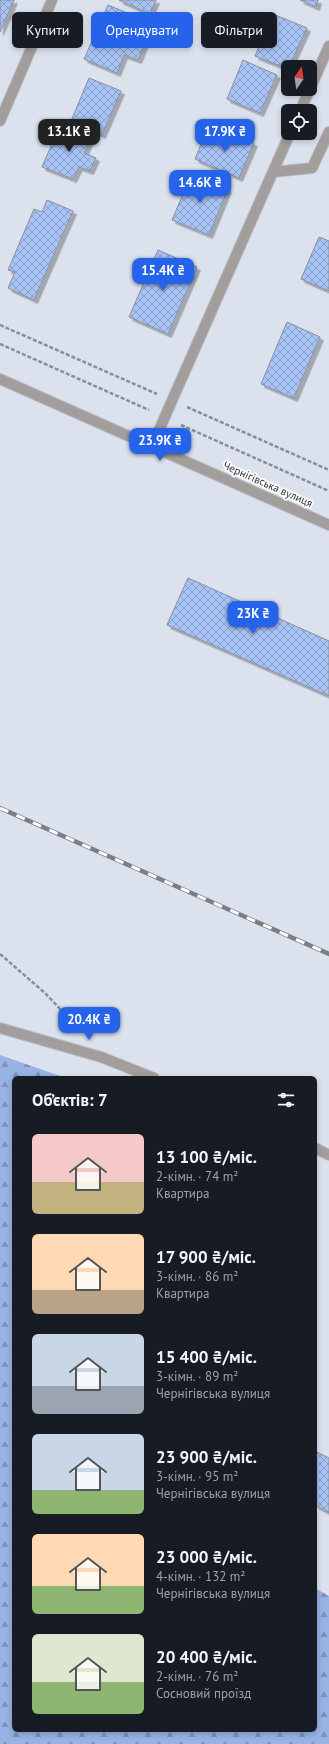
<!DOCTYPE html>
<html lang="uk">
<head>
<meta charset="utf-8">
<style>
  body { margin:0; font-family:"PT Sans",sans-serif; background:#242831; color:#f1f3f6; height:100vh; display:flex; flex-direction:column; font-size:15px; white-space:nowrap }
  * { box-sizing:border-box; margin:0 }
  p { font-size:13px; color:#9ea1a6 }
  .icon { flex:none; width:22px; height:22px; fill:none; stroke:currentColor; stroke-width:2; stroke-linecap:round; stroke-linejoin:round }
  .map { position:relative; flex:1; overflow:hidden }
  .drawer { position:absolute; left:12px; top:1076px; width:305px; height:656px; display:flex; flex-direction:column; background:#171b24; border-radius:6px; box-shadow:0 2px 6px #0003 }
  .drawer>* { flex:none }
  .banner { position:absolute; left:12px; top:12px; width:305px; height:36px; display:flex; gap:8px }
  .needle { width:26px; rotate:13deg }
  .tools { position:absolute; left:281px; top:60px; display:grid; gap:8px }
  .tools a { display:grid; place-items:center; width:36px; height:36px; border-radius:6px; background:#171b24; box-shadow:0 2px 6px #0003; font-size:20px }
  .price { position:absolute; translate:-50% -34px; padding:0 9px; border-radius:8px; background:#2563eb; color:#fff; font-size:13px; line-height:26px; filter:drop-shadow(0 1px 2px #0008) }
  .price::after { content:''; position:absolute; left:50%; top:24px; width:12px; height:9px; margin-left:-6px; background:inherit; clip-path:polygon(0 0,100% 0,50% 100%) }
  .price.active { background:#222; color:#fff }
  ul { padding:0; list-style:none }
  li { display:flex; align-items:center; gap:12px; height:100px; padding:0 20px }
  li span { display:grid; place-items:center; flex:none; width:112px; height:80px; border-radius:6px; color:#555 }
  li>.icon { margin-inline-start:auto }
  span .icon { width:48px; height:48px; fill:#fffc; stroke-width:1 }
  li b { font-size:17px }
  h2 { display:flex; justify-content:space-between; align-items:center; height:48px; padding:0 20px; font-size:17px }
  .tag { padding:0 14px; border-radius:6px; background:#171b24; box-shadow:0 2px 6px #0003; font-size:14px; line-height:36px }
  .tag.active { background:#2563eb; color:#fff }
  .map>svg:first-child { display:block }
</style>
</head>
<body>
<div class="map">
<svg width="329" height="1744" viewBox="0 0 329 1744">
  <defs>
    <pattern id="forest-firs" width="22" height="20" patternUnits="userSpaceOnUse"><rect width="22" height="20" fill="#98b2e3"/><path d="M5 1l3.5 6h-7zM16 11l3.5 6h-7z" fill="#7c91b9"/></pattern>
    <pattern id="building-cross-hatch" width="8" height="8" patternUnits="userSpaceOnUse"><rect width="8" height="8" fill="#a8c3f5"/><path d="M0 0l8 8M0 8l8-8" fill="none" stroke="#899fc7"/></pattern>
    <filter id="shadow"><feDropShadow dx="3.5" dy="3.5" stdDeviation="0" flood-color="#0004"/></filter>
  </defs>
  <rect width="100%" height="100%" fill="#dbe2ee"/>
  <path fill="url(#forest-firs)" d="M0,1055L66,1078H14V1730H315V1588L329,1596V1744H0Z"/>
  <path fill="url(#building-cross-hatch)" stroke="#888e99" filter="url(#shadow)" d="M0,0H14L0,32Z
    M119,0H156L150,14Z
    M300,0H318L316,7Z
    M108,5L153,24L138,60L124,55L117,73L84,59Z
    M273,14L307,28L288,69L255,56Z
    M243,60L277,75L260,113L227,99Z
    M89,78L121,91L102,135L71,121Z
    M60,125L91,138L84,153L96,158L90,171L79,167L73,179L42,167Z
    M222,130L254,143L239,178L195,159L205,135L217,140Z
    M192,173L228,189L209,235L172,220Z
    M47,200L73,211L34,300L8,288L15,272L8,270L34,209L42,212Z
    M319,237L329,241V291L301,279Z
    M158,250L197,267L168,334L129,317Z
    M287,322L320,337L294,398L261,384Z
    M188,578L329,641V696L167,625Z
    M315,1451L329,1458V1513L315,1505Z"/>
  <g fill="none" stroke-linecap="round" stroke-linejoin="round">
    <defs>
      <path id="service" d="M273,172L312,168L329,132"/>
      <path id="minor" d="M310,89L329,46
        M300,111L310,89
        M0,121L52,0
        M152,446L290,133
        M0,1028L101,1057L154,1078
        M315,1148L329,1155"/>
      <path id="tertiary" d="M0,379L329,525"/>
    </defs>
    <use href="#service" stroke="#b9bfc9" stroke-width="12"/>
    <use href="#minor" stroke="#b9bfc9" stroke-width="12"/>
    <use href="#tertiary" stroke="#b9bfc9" stroke-width="12"/>
    <path stroke="#888e96" stroke-width="2.5" stroke-dasharray="4 2" stroke-linecap="butt" d="M0,325L157,394
      M0,344L149,410
      M187,407L329,470
      M181,425L329,491
      M0,954L45,993L82,1032"/>
    <use href="#service" stroke="#a39d9b" stroke-width="10"/>
    <use href="#minor" stroke="#a39d9b" stroke-width="10"/>
    <use href="#tertiary" stroke="#a39d9b" stroke-width="10"/>
    <defs>
      <path id="rail" d="M0,808L329,954"/>
    </defs>
    <use href="#rail" stroke="#7a7f86" stroke-width="4.5"/>
    <use href="#rail" stroke="#fff" stroke-width="3" stroke-dasharray="9" stroke-linecap="butt"/>
  </g>
  <g text-anchor="middle" stroke-width="3.5" stroke-linejoin="round" paint-order="stroke">
    <g font-size="11" fill="#2f3236" stroke="#fff">
      <text transform="translate(268 484) rotate(24)" y="4">Чернігівська вулиця</text>
    </g>
  </g>
</svg>
<div class="tools">
<a><svg class="needle" viewBox="-14 -14 28 28"><path d="M0-13l5 13h-10z" fill="#e53935"/><path d="M0 13l5-13h-10z" fill="#9ea1a6"/></svg></a>
<a><svg class="icon" aria-label="locate" viewBox="0 0 24 24"><circle cx="12" cy="12" r="6"/><path d="M12 2v4M12 18v4M2 12h4M18 12h4"/></svg></a>
</div>
<b class="price active" style="left:69px;top:153px">13.1K ₴</b>
<b class="price" style="left:225px;top:153px">17.9K ₴</b>
<b class="price" style="left:200px;top:204px">14.6K ₴</b>
<b class="price" style="left:163px;top:292px">15.4K ₴</b>
<b class="price" style="left:160px;top:462px">23.9K ₴</b>
<b class="price" style="left:253px;top:635px">23K ₴</b>
<b class="price" style="left:89px;top:1041px">20.4K ₴</b>
<div class="banner">
<a class="tag">Купити</a>
<a class="tag active">Орендувати</a>
<a class="tag">Фільтри</a>
</div>
<section class="drawer">
<h2>Об’єктів: 7<svg class="icon" aria-label="filters" viewBox="0 0 24 24"><path d="M4 7h16M4 17h16"/><circle cx="9" cy="7" r="2"/><circle cx="15" cy="17" r="2"/></svg></h2>
<ul>
<li><span style="background:linear-gradient(#f6c9c9 60%,#c2b280 0)"><svg class="icon" aria-label="home" viewBox="0 0 24 24"><path d="M3 11l9-7 9 7M6 9v11h12V9"/></svg></span><div><b>13 100 ₴/міс.</b><p>2-кімн. · 74 m²</p><p>Квартира</p></div></li>
<li><span style="background:linear-gradient(#ffd9b3 70%,#b9a48a 0)"><svg class="icon" aria-label="home" viewBox="0 0 24 24"><path d="M3 11l9-7 9 7M6 9v11h12V9"/></svg></span><div><b>17 900 ₴/міс.</b><p>3-кімн. · 86 m²</p><p>Квартира</p></div></li>
<li><span style="background:linear-gradient(#c9d6e8 65%,#9aa5b1 0)"><svg class="icon" aria-label="home" viewBox="0 0 24 24"><path d="M3 11l9-7 9 7M6 9v11h12V9"/></svg></span><div><b>15 400 ₴/міс.</b><p>3-кімн. · 89 m²</p><p>Чернігівська вулиця</p></div></li>
<li><span style="background:linear-gradient(#c9d6e8 70%,#8fb573 0)"><svg class="icon" aria-label="home" viewBox="0 0 24 24"><path d="M3 11l9-7 9 7M6 9v11h12V9"/></svg></span><div><b>23 900 ₴/міс.</b><p>3-кімн. · 95 m²</p><p>Чернігівська вулиця</p></div></li>
<li><span style="background:linear-gradient(#ffd9b3 65%,#8fb573 0)"><svg class="icon" aria-label="home" viewBox="0 0 24 24"><path d="M3 11l9-7 9 7M6 9v11h12V9"/></svg></span><div><b>23 000 ₴/міс.</b><p>4-кімн. · 132 m²</p><p>Чернігівська вулиця</p></div></li>
<li><span style="background:linear-gradient(#dfe7d0 60%,#8fb573 0)"><svg class="icon" aria-label="home" viewBox="0 0 24 24"><path d="M3 11l9-7 9 7M6 9v11h12V9"/></svg></span><div><b>20 400 ₴/міс.</b><p>2-кімн. · 76 m²</p><p>Сосновий проїзд</p></div></li>
</ul>
</section>
</div>
</body>
</html>
